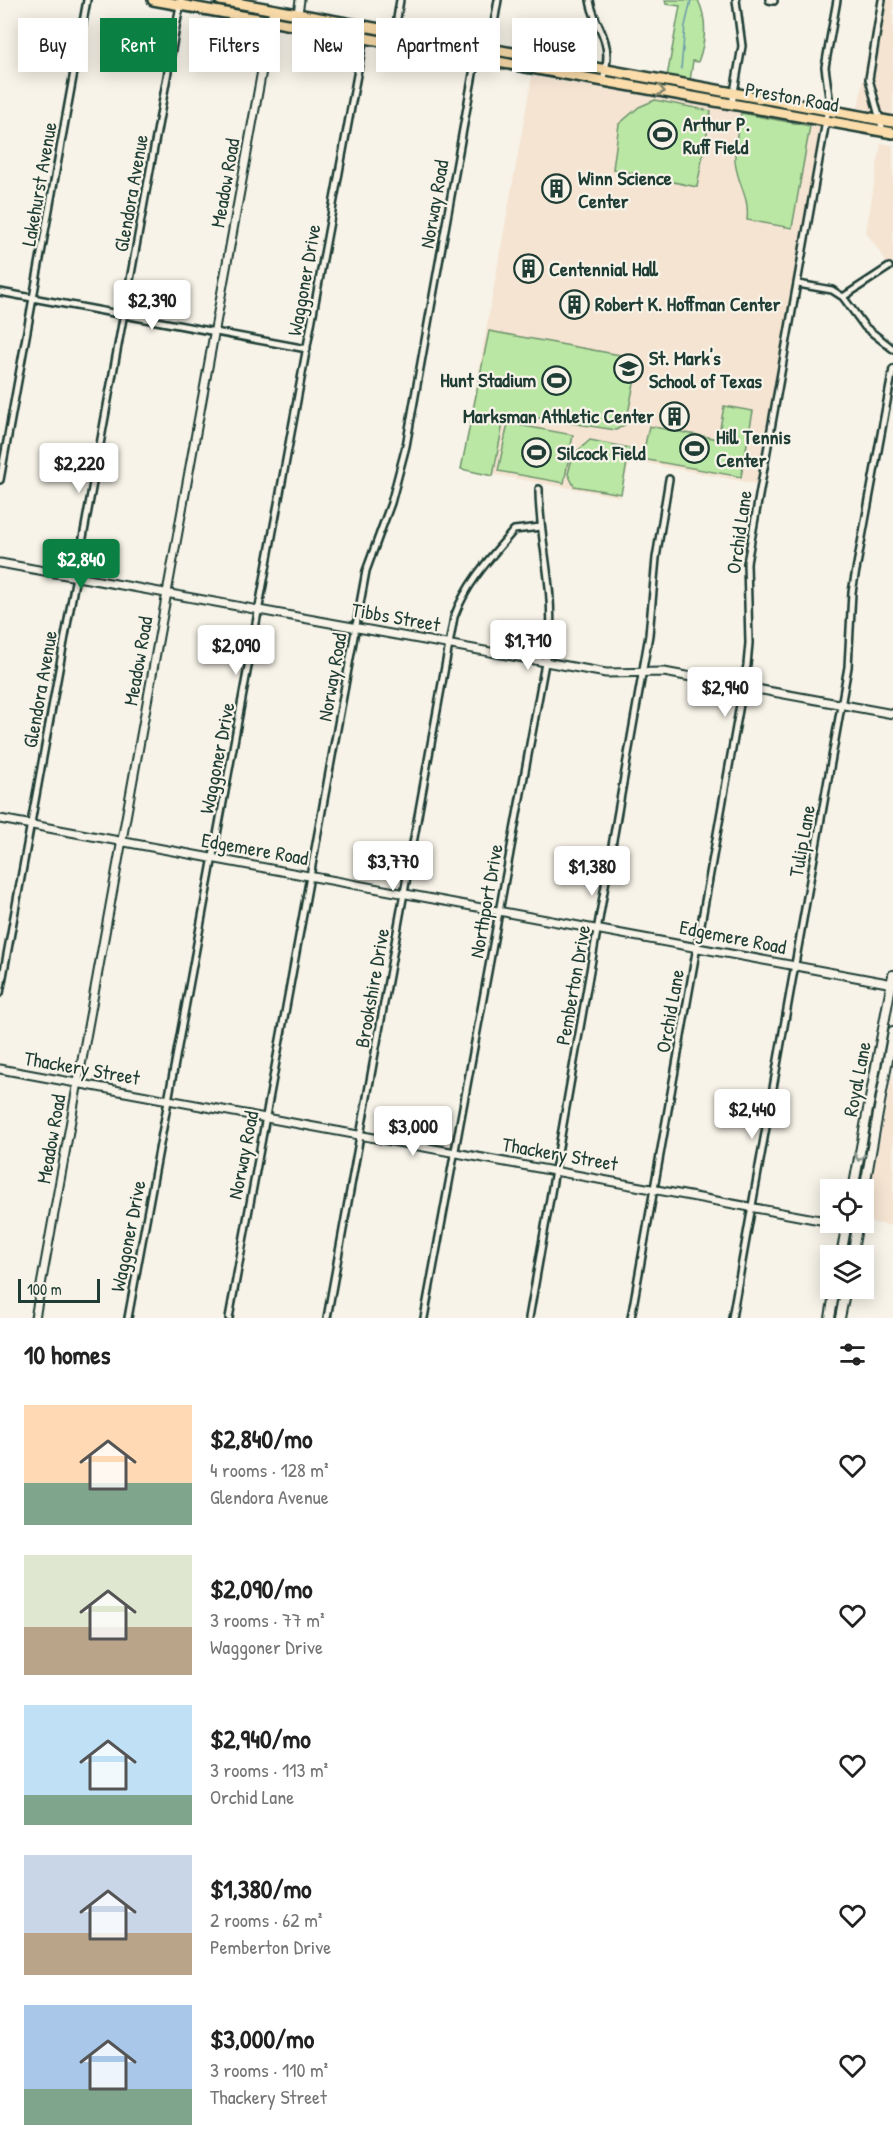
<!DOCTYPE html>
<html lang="en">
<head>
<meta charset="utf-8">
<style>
  body { margin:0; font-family:"Patrick Hand",sans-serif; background:#f2f2f2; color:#222; height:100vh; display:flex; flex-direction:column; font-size:22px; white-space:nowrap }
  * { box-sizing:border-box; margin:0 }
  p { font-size:20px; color:#767676 }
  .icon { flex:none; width:33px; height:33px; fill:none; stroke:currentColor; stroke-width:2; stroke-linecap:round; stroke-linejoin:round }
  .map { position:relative; height:1318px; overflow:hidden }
  .drawer { display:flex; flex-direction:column; background:#fff; flex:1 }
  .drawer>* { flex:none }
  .guide { position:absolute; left:18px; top:18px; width:858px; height:54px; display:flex; gap:12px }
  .tools { position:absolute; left:820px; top:1179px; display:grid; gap:12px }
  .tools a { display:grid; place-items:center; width:54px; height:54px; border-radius:0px; background:#fff; box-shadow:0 3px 15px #0003; font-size:30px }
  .scale { position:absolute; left:18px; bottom:15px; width:82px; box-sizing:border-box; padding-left:6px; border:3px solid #1f3d34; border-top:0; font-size:16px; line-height:21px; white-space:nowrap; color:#1f3d34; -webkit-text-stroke:4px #f7f3e8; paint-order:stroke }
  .price { position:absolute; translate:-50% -51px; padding:0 14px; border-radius:6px; background:#fff; color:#222; font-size:20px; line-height:39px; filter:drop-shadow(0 2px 3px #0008) }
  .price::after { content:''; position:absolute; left:50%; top:36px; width:18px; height:14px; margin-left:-9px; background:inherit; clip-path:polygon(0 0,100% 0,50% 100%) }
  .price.current { background:#0b8043; color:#fff }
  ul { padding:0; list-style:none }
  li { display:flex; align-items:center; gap:18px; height:150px; padding:0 24px }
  li span { display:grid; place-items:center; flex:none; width:168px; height:120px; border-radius:0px; color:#555 }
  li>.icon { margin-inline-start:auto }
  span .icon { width:72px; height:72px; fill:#fffc; stroke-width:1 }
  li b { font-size:26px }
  h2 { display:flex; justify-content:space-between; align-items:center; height:72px; padding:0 24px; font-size:26px }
  .chip { padding:0 21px; border-radius:0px; background:#fff; box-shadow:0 3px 15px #0003; font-size:21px; line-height:54px }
  .chip.current { background:#0b8043; color:#fff }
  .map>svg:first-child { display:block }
</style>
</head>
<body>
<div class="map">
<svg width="893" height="1318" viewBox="0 0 893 1318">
  <rect width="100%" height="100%" fill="#f7f3e8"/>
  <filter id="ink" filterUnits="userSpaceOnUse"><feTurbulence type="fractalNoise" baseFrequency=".0167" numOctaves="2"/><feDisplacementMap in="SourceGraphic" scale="12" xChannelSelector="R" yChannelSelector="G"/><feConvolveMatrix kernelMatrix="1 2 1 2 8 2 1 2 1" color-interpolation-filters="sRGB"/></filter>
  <g filter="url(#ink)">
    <path fill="#f5e4d2" d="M877,0H893V115L858,108Z
      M532,76L822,126L756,484L630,460L620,497L461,469Z
      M881,143L893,145V272L866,232Z
      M893,1070V1226L864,1221Z"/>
    <path fill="#bbe7a4" stroke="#6d926c" stroke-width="1.5" d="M665,0H698C708,21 706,41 698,62L693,61L690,81L667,77L680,6L666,4Z
      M655,100L711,111L697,187L613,169L619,124L639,107Z
      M741,113L810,126L792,228L747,220C750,196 737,184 735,161C734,145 738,129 741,113Z
      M489,331L631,357L637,368L626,424L616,430L505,413L493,476L461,469Z
      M724,406L753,411L741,477L642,459L649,426L718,439Z
      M508,423L573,435L564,483L498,471Z
      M590,440L630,448L621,494L574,486L568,474L573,455Z"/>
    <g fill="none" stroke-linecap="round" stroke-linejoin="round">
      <path stroke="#6899aa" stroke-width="1.5" d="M681,69L685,26L691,0"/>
      <defs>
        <path id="minor" d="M590,0C592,16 601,27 605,42C609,55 606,68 603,81
          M769,0L774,1
          M882,0L869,79L883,131
          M393,43L400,0
          M489,52L498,0
          M732,104L742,46L736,0
          M798,284L832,290L843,297L865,327L893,349
          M0,292L307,349
          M843,297L889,267
          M0,480L87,0
          M0,993L181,0
          M128,1318L366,26
          M229,1318L366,571L391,503L406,446L478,46
          M327,1318L454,617C467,582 491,557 514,530L541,527
          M424,1318L550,636C554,585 539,539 539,489
          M529,1318L649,635L656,558L669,479
          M631,1318L747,665L749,643L747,563L826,121L829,97L825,67L837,0
          M732,1318L848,667L852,592L893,369"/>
        <path id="tertiary" d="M296,26L300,0
          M0,563L606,673L664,672L893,714
          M0,819L893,984
          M0,1069L831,1222
          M833,1222L847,1225
          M35,1318L273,10"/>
        <path id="secondary" d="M853,1190L893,975
          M864,1191L893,1031
          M841,1256L847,1222
          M852,1256L858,1222
          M830,1318L835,1288
          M840,1318L846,1288"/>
        <path id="primary" d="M153,0L893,133
          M220,0L893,122"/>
      </defs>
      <use href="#minor" stroke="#1f3d34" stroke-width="10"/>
      <use href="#tertiary" stroke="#1f3d34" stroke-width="11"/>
      <use href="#secondary" stroke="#1f3d34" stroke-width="12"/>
      <use href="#primary" stroke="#1f3d34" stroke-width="14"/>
      <use href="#minor" stroke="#f7f3e8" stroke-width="5"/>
      <use href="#tertiary" stroke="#f7f3e8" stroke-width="7"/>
      <use href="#secondary" stroke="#f7f3e8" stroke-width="8"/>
      <use href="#primary" stroke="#fbddab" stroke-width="9"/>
    </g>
    <defs><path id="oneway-chevron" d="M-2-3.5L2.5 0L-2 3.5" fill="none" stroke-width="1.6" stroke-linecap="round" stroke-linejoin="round" transform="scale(1.5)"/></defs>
    <use stroke="#82856a" href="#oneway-chevron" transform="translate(661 91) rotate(10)"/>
    <use stroke="#8b988e" href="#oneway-chevron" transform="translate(859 1157) rotate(100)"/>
  </g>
  <defs>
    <symbol id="stadium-ring" viewBox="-11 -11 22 22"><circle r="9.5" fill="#f7f3e8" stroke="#1f3d34" stroke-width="1.5"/><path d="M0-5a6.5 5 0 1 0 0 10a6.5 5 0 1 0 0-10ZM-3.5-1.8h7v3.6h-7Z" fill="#1f3d34"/></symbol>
    <symbol id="building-ring" viewBox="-11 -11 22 22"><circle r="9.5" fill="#f7f3e8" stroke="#1f3d34" stroke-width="1.5"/><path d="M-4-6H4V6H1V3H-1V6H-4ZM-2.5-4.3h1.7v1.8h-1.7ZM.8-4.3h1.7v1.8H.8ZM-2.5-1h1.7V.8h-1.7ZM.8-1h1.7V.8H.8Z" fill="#1f3d34"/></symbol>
    <symbol id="school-ring" viewBox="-11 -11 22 22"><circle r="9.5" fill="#f7f3e8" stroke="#1f3d34" stroke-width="1.5"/><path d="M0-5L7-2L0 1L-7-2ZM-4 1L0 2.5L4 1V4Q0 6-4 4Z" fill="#1f3d34"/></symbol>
  </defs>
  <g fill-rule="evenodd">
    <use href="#stadium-ring" x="646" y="118" width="33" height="33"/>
    <use href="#building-ring" x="540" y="172" width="33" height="33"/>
    <use href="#building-ring" x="512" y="252" width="33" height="33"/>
    <use href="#building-ring" x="558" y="288" width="33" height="33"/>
    <use href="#school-ring" x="612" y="352" width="33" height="33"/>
    <use href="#stadium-ring" x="540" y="364" width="33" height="33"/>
    <use href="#building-ring" x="658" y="400" width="33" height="33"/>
    <use href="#stadium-ring" x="678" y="432" width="33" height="33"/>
    <use href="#stadium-ring" x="520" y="436" width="33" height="33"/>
  </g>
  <g text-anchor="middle" stroke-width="4.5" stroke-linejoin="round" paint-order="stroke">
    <g font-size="20" fill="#1f3d34" stroke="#f7f3e8">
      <text transform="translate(792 97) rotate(10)" y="7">Preston Road</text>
      <text transform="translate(225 183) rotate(-80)" y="7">Meadow Road</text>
      <text transform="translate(39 184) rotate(-80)" y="7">Lakehurst Avenue</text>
      <text transform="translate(131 193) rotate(-80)" y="7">Glendora Avenue</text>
      <text transform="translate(434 204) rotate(-80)" y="7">Norway Road</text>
      <text transform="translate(304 280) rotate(-80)" y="7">Waggoner Drive</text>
      <text transform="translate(739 532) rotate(-82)" y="7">Orchid Lane</text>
      <text transform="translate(396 617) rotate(10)" y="7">Tibbs Street</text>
      <text transform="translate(138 661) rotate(-80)" y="7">Meadow Road</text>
      <text transform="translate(332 677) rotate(-80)" y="7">Norway Road</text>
      <text transform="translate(40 689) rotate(-80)" y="7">Glendora Avenue</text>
      <text transform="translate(217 758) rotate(-79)" y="7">Waggoner Drive</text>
      <text transform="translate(802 841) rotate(-80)" y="7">Tulip Lane</text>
      <text transform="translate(255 849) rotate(10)" y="7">Edgemere Road</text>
      <text transform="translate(486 901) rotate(-80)" y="7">Northport Drive</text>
      <text transform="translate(733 937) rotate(11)" y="7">Edgemere Road</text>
      <text transform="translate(573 985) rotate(-80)" y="7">Pemberton Drive</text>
      <text transform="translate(372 988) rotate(-80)" y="7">Brookshire Drive</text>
      <text transform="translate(670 1011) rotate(-80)" y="7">Orchid Lane</text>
      <text transform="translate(82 1068) rotate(10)" y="7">Thackery Street</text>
      <text transform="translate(857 1079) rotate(-79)" y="7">Royal Lane</text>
      <text transform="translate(51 1139) rotate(-80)" y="7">Meadow Road</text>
      <text transform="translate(560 1154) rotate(10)" y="7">Thackery Street</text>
      <text transform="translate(243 1155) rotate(-79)" y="7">Norway Road</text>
      <text transform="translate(128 1236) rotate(-79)" y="7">Waggoner Drive</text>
    </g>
    <g font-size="20" font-weight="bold" fill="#1f3d34" stroke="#f7f3e8" text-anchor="start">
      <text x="683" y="131">Arthur P.<tspan x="683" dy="23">Ruff Field</tspan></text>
      <text x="578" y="185">Winn Science<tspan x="578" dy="23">Center</tspan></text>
      <text x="549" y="276">Centennial Hall</text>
      <text x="595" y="311">Robert K. Hoffman Center</text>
      <text x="649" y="365">St. Mark's<tspan x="649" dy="23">School of Texas</tspan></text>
      <text x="536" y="387" text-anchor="end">Hunt Stadium</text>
      <text x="654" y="423" text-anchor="end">Marksman Athletic Center</text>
      <text x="716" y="444">Hill Tennis<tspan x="716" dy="23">Center</tspan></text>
      <text x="557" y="460">Silcock Field</text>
    </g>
  </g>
</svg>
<div class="tools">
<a><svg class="icon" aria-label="locate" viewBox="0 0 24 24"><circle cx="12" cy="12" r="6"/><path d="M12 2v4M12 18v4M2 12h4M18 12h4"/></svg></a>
<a><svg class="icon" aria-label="layers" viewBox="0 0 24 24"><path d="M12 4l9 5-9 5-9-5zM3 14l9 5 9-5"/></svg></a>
</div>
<div class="scale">100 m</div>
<b class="price" style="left:152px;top:331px">$2,390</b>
<b class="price" style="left:79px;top:494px">$2,220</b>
<b class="price current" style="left:81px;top:590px">$2,840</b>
<b class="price" style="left:528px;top:671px">$1,710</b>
<b class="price" style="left:236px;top:676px">$2,090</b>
<b class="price" style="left:725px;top:718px">$2,940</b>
<b class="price" style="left:393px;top:892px">$3,770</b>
<b class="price" style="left:592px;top:897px">$1,380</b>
<b class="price" style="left:752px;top:1140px">$2,440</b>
<b class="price" style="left:413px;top:1157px">$3,000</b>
<div class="guide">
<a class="chip">Buy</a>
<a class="chip current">Rent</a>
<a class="chip">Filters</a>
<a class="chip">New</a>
<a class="chip">Apartment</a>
<a class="chip">House</a>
</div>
</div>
<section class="drawer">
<h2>10 homes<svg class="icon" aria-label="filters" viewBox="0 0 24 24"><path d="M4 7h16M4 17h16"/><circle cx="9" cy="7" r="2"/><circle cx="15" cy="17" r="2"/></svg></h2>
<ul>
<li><span style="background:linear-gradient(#ffd9b3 65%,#7fa58c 0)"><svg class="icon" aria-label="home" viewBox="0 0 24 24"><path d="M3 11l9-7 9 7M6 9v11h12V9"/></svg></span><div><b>$2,840/mo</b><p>4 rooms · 128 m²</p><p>Glendora Avenue</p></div><svg class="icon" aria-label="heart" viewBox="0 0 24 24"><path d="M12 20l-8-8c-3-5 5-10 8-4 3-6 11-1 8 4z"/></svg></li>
<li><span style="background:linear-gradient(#dfe7d0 60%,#b9a48a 0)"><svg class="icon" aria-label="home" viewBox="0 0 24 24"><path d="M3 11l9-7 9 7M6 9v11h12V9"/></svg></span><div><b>$2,090/mo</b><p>3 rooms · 77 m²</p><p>Waggoner Drive</p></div><svg class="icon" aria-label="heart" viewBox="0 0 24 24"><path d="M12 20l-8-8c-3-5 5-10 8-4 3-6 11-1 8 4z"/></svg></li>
<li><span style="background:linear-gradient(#bfe0f5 75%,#7fa58c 0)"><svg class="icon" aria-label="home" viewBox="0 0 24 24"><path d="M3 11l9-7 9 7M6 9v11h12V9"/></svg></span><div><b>$2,940/mo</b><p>3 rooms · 113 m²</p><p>Orchid Lane</p></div><svg class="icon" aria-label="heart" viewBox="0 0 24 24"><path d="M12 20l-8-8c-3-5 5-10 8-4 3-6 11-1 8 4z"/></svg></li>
<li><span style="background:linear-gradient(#c9d6e8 65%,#b9a48a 0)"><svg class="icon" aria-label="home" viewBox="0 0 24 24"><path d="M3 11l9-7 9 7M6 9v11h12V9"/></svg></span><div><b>$1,380/mo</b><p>2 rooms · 62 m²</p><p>Pemberton Drive</p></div><svg class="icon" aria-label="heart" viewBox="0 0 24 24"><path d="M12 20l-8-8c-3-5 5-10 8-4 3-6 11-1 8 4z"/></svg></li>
<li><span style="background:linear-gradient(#a9c7e8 70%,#7fa58c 0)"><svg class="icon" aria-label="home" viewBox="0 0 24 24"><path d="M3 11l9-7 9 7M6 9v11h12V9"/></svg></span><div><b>$3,000/mo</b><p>3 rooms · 110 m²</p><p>Thackery Street</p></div><svg class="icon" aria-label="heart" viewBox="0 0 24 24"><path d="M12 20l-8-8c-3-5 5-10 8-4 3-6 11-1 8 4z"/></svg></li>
</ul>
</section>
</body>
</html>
